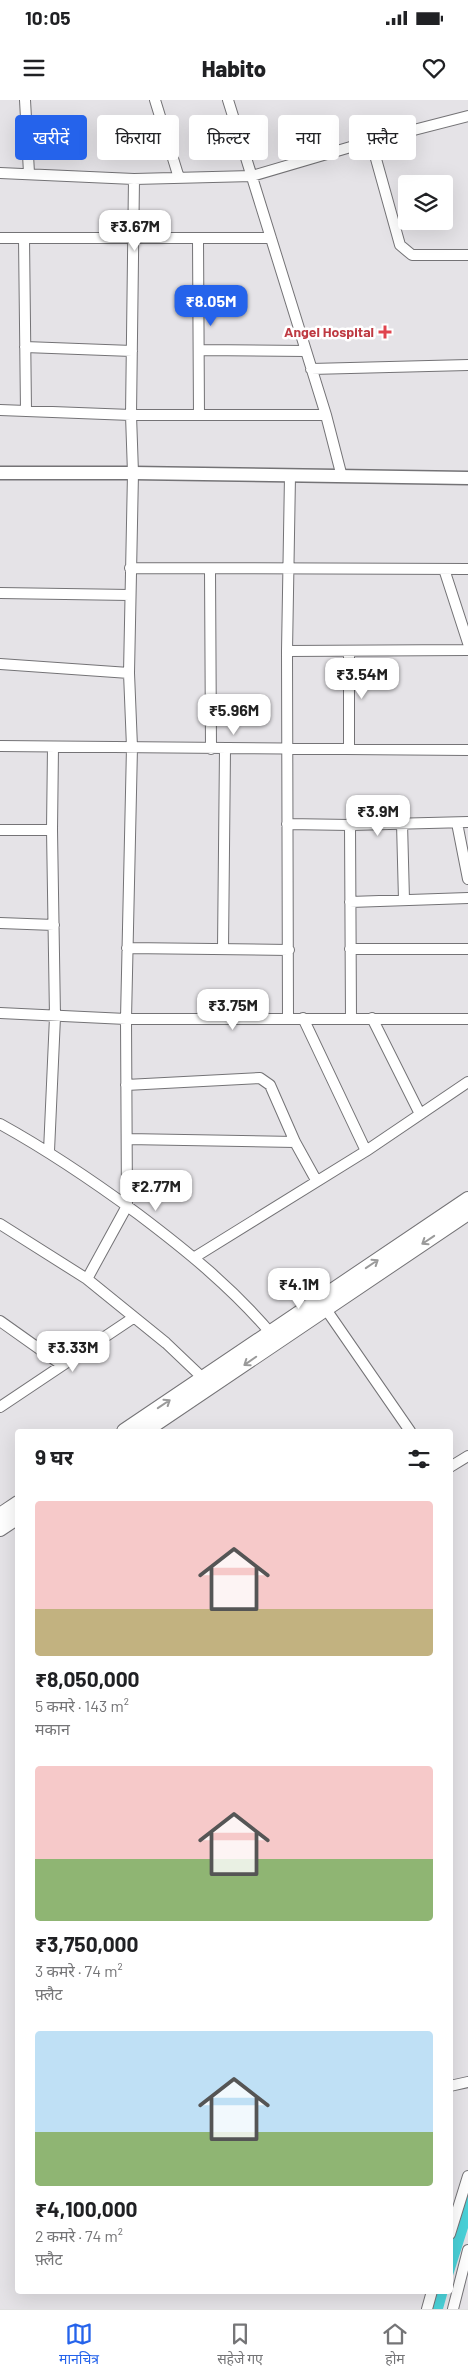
<!DOCTYPE html>
<html lang="hi">
<head>
<meta charset="utf-8">
<style>
  body { margin:0; font-family:Barlow,"Noto Sans Devanagari",sans-serif; background:#f6f6f6; color:#202124; height:100vh; display:flex; flex-direction:column; font-size:19px; white-space:nowrap }
  * { box-sizing:border-box; margin:0 }
  p { font-size:16px; color:#757577 }
  .icon { flex:none; width:28px; height:28px; fill:none; stroke:currentColor; stroke-width:2; stroke-linecap:round; stroke-linejoin:round }
  .map { position:relative; flex:1; overflow:hidden }
  .side { position:absolute; left:15px; top:1329px; width:438px; height:865px; display:flex; flex-direction:column; background:#fff; border-radius:5px; box-shadow:0 5px 20px #0002 }
  .side>* { flex:none }
  .guide { position:absolute; left:15px; top:15px; width:439px; height:45px; display:flex; gap:10px }
  .fabs { position:absolute; left:398px; top:75px; display:grid; gap:10px }
  .fabs a { display:grid; place-items:center; width:55px; height:55px; border-radius:5px; background:#fff; box-shadow:0 5px 20px #0002; font-size:25px }
  .price { position:absolute; translate:-50% -42px; padding:0 11px; border-radius:10px; background:#fff; color:#222; font-size:16px; line-height:32px; filter:drop-shadow(0 1px 2px #0008) }
  .price::after { content:''; position:absolute; left:50%; top:30px; width:15px; height:11px; margin-left:-8px; background:inherit; clip-path:polygon(0 0,100% 0,50% 100%) }
  .price.active { background:#2563eb; color:#fff }
  ul { padding:0; list-style:none }
  li { display:grid; align-content:center; gap:10px; height:265px; padding:0 20px }
  li span { display:grid; place-items:center; height:155px; border-radius:5px; color:#555 }
  li>.icon { margin-inline-start:auto }
  span .icon { width:90px; height:90px; fill:#fffc; stroke-width:1 }
  li b { font-size:21px }
  h2 { display:flex; justify-content:space-between; align-items:center; height:60px; padding:0 20px; font-size:21px }
  .pill { padding:0 18px; border-radius:5px; background:#fff; box-shadow:0 5px 20px #0002; font-size:18px; line-height:45px }
  .pill.active { background:#2563eb; color:#fff }
  .status { display:flex; justify-content:space-between; align-items:center; height:35px; padding:0 25px; background:#fff; direction:ltr }
  .status svg { height:14px; fill:currentColor }
  header { display:flex; justify-content:space-between; align-items:center; height:65px; padding:0 20px; background:#fff; font-size:22px; font-weight:800 }
  .menu { display:flex; justify-content:space-around; align-items:center; height:70px; border-top:1px solid #e0e0e0; background:#fff; font-size:14px; color:#757577 }
  .menu a { display:grid; justify-items:center; gap:2px }
  .menu .active { color:#2563eb }
  .map>svg:first-child { display:block }
</style>
</head>
<body>
<div class="status"><b>10:05</b><svg viewBox="0 0 49 12"><path d="M0 12V9h3v3zM5 12V6h3v6zM10 12V3h3v9zM15 12V0h3v12zM26 1h20v11H26zM47 4h2v5h-2z"/></svg></div>
<header><svg class="icon" aria-label="menu" viewBox="0 0 24 24"><path d="M4 6h16M4 12h16M4 18h16"/></svg>Habito<svg class="icon" aria-label="heart" viewBox="0 0 24 24"><path d="M12 20l-8-8c-3-5 5-10 8-4 3-6 11-1 8 4z"/></svg></header>
<div class="map">
<svg width="468" height="2209" viewBox="0 0 468 2209">
  <rect width="100%" height="100%" fill="#e5e3e7"/>
  <path fill="#4ad1d8" d="M468,2094V2128L450,2185V2146Z
    M435,2191H448L443,2209H430Z"/>
  <g fill="none" stroke-linecap="round" stroke-linejoin="round">
    <defs>
      <path id="minor" d="M25,0L29,73
        M155,0L179,78
        M228,0L326,315L342,377
        M371,41L400,145L412,155H468
        M0,73L134,79L252,76L371,41L468,16
        M0,138H271
        M24,138L26,311
        M198,139L199,315
        M25,247L132,251
        M199,250L306,251
        M311,269L468,265
        M0,310L131,315H326
        M130,468L468,469
        M210,469L211,649
        M444,469L468,543
        M0,493L130,495
        M287,551L468,550
        M0,564L129,573
        M0,646L468,650
        M349,648V551
        M402,723L404,800
        M457,723L468,779
        M287,724L350,725L468,722
        M350,725L351,918
        M0,730H52
        M350,802L468,798
        M0,823L54,825
        M127,848L289,850
        M223,849L225,649
        M350,849H468
        M0,913L126,919H468
        M288,918L287,551L290,376
        M303,918L366,1051
        M372,918L420,1014
        M126,985L260,978L270,985L295,1042L316,1080
        M0,1024C49,1051 93,1081 138,1114C187,1151 234,1189 274,1237
        M127,1039L295,1042
        M49,1051L55,917L52,730L53,647
        M0,1124L87,1179L166,1243L207,1282
        M195,1157L366,1051L468,982
        M87,1179L127,1106L126,919L132,647L129,573L133,373L131,315L134,79
        M323,1205L410,1331
        M0,1221L62,1265
        M0,1307L133,1218
        M450,1367L468,1356
        M450,1986L468,1982
        M450,2134L468,2076
        M427,2209L432,2191
        M453,2209L468,2150"/>
      <path id="tertiary" d="M0,373H133L468,378"/>
      <path id="secondary" d="M124,1331L468,1099
        M145,1331L468,1113
        M0,1415L18,1403
        M0,1429L18,1417"/>
    </defs>
    <use href="#minor" stroke="#747376" stroke-width="12"/>
    <use href="#tertiary" stroke="#747376" stroke-width="15"/>
    <use href="#secondary" stroke="#747376" stroke-width="16"/>
    <use href="#minor" stroke="#fff" stroke-width="10"/>
    <use href="#tertiary" stroke="#fff" stroke-width="12"/>
    <use href="#secondary" stroke="#fff" stroke-width="14"/>
  </g>
  <defs><path id="oneway-shaft" d="M-6 0H5M1.5-3L5.5 0L1.5 3" fill="none" stroke-width="1.6" stroke-linecap="round" stroke-linejoin="round" transform="scale(1.25)"/></defs>
  <g stroke="#9a9a9a">
    <use href="#oneway-shaft" transform="translate(428 1140) rotate(146)"/>
    <use href="#oneway-shaft" transform="translate(372 1164) rotate(-34)"/>
    <use href="#oneway-shaft" transform="translate(250 1261) rotate(145)"/>
    <use href="#oneway-shaft" transform="translate(164 1304) rotate(-34)"/>
  </g>
  <path fill="#e0444e" stroke="#fff" stroke-width="2" d="M382.5 224.5h5v5h5v5h-5v5h-5v-5h-5v-5h5z"/>
  <g text-anchor="middle" stroke-width="5" stroke-linejoin="round" paint-order="stroke">
    <g font-size="14" font-weight="bold" fill="#be3a42" stroke="#fff" text-anchor="end">
      <text x="374" y="237">Angel Hospital</text>
    </g>
  </g>
</svg>
<div class="fabs">
<a><svg class="icon" aria-label="layers" viewBox="0 0 24 24"><path d="M12 4l9 5-9 5-9-5zM3 14l9 5 9-5"/></svg></a>
</div>
<b class="price" style="left:135px;top:152px">₹3.67M</b>
<b class="price active" style="left:211px;top:227px">₹8.05M</b>
<b class="price" style="left:362px;top:600px">₹3.54M</b>
<b class="price" style="left:234px;top:636px">₹5.96M</b>
<b class="price" style="left:378px;top:737px">₹3.9M</b>
<b class="price" style="left:233px;top:931px">₹3.75M</b>
<b class="price" style="left:156px;top:1112px">₹2.77M</b>
<b class="price" style="left:299px;top:1210px">₹4.1M</b>
<b class="price" style="left:73px;top:1273px">₹3.33M</b>
<div class="guide">
<a class="pill active">खरीदें</a>
<a class="pill">किराया</a>
<a class="pill">फ़िल्टर</a>
<a class="pill">नया</a>
<a class="pill">फ़्लैट</a>
</div>
<section class="side">
<h2>9 घर<svg class="icon" aria-label="filters" viewBox="0 0 24 24"><path d="M4 7h16M4 17h16"/><circle cx="9" cy="7" r="2"/><circle cx="15" cy="17" r="2"/></svg></h2>
<ul>
<li><span style="background:linear-gradient(#f6c9c9 70%,#c2b280 0)"><svg class="icon" aria-label="home" viewBox="0 0 24 24"><path d="M3 11l9-7 9 7M6 9v11h12V9"/></svg></span><div><b>₹8,050,000</b><p>5 कमरे · 143 m²</p><p>मकान</p></div></li>
<li><span style="background:linear-gradient(#f6c9c9 60%,#8fb573 0)"><svg class="icon" aria-label="home" viewBox="0 0 24 24"><path d="M3 11l9-7 9 7M6 9v11h12V9"/></svg></span><div><b>₹3,750,000</b><p>3 कमरे · 74 m²</p><p>फ़्लैट</p></div></li>
<li><span style="background:linear-gradient(#bfe0f5 65%,#8fb573 0)"><svg class="icon" aria-label="home" viewBox="0 0 24 24"><path d="M3 11l9-7 9 7M6 9v11h12V9"/></svg></span><div><b>₹4,100,000</b><p>2 कमरे · 74 m²</p><p>फ़्लैट</p></div></li>
</ul>
</section>
</div>
<nav class="menu">
<a class="active"><svg class="icon" aria-label="map" viewBox="0 0 24 24"><path d="M3 6l6-2 6 2 6-2v14l-6 2-6-2-6 2zM9 4v14M15 6v14"/></svg>मानचित्र</a>
<a><svg class="icon" aria-label="saved" viewBox="0 0 24 24"><path d="M7 4h10v16l-5-4-5 4z"/></svg>सहेजे गए</a>
<a><svg class="icon" aria-label="home" viewBox="0 0 24 24"><path d="M3 11l9-7 9 7M6 9v11h12V9"/></svg>होम</a>
</nav>
</body>
</html>
